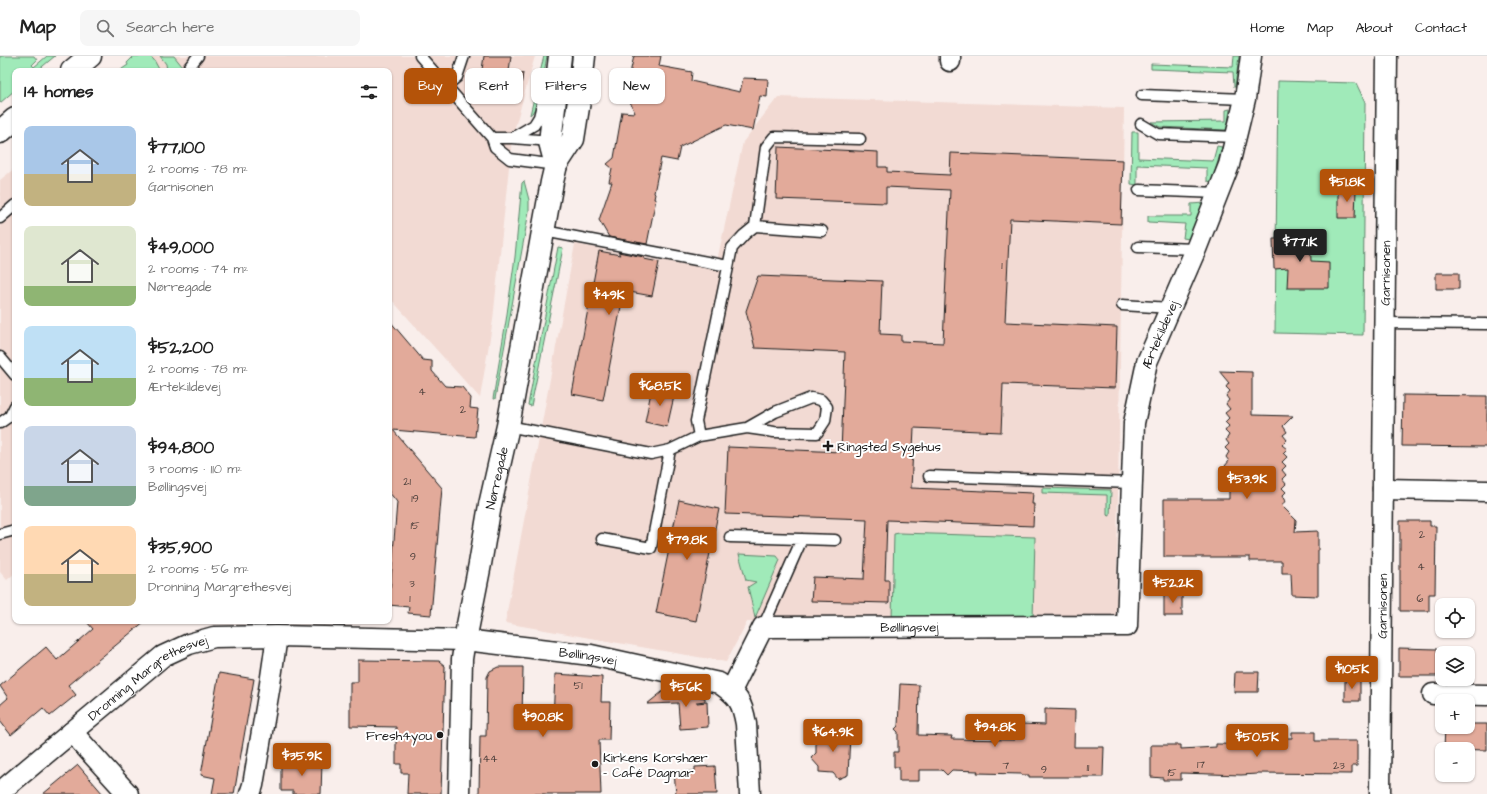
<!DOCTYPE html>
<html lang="en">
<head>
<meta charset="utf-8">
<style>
  body { margin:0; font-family:"Architects Daughter",sans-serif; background:#f6f6f6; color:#222; height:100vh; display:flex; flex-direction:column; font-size:15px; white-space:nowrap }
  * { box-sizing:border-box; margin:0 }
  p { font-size:13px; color:#767676 }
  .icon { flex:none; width:22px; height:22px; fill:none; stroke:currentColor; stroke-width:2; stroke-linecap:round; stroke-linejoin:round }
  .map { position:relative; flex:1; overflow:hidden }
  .drawer { position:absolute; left:12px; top:12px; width:380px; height:556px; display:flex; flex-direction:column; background:#fff; border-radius:8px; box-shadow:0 1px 3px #0004 }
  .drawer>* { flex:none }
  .hud { position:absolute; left:404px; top:12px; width:380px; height:36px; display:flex; gap:8px }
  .fabs { position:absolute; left:1435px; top:542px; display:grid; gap:8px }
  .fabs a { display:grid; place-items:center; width:40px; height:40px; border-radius:8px; background:#fff; box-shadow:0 1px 3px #0004; font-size:20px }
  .price { position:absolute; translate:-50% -34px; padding:0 9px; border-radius:4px; background:#b45309; color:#fff; font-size:13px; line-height:26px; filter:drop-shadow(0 1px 2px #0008) }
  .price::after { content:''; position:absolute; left:50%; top:24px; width:12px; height:9px; margin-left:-6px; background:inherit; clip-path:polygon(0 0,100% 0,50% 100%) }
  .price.active { background:#222; color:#fff }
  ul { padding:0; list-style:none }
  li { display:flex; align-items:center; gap:12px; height:100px; padding:0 12px }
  li span { display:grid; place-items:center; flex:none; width:112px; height:80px; border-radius:8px; color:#555 }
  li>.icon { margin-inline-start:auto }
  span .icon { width:48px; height:48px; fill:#fffc; stroke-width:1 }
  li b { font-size:17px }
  h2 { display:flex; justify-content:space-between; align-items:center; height:48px; padding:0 12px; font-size:17px }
  .pill { padding:0 14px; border-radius:8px; background:#fff; box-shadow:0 1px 3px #0004; font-size:14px; line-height:36px }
  .pill.active { background:#b45309; color:#fff }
  header { display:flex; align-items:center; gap:24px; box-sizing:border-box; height:56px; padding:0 20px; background:#fff; border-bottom:1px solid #e0e0e0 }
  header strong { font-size:19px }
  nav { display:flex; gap:22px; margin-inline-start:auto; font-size:14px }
  .search { width:280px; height:36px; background:#f6f6f6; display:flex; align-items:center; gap:10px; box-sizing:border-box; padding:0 14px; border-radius:8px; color:#767676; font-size:15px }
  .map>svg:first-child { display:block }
</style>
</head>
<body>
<header>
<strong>Map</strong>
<div class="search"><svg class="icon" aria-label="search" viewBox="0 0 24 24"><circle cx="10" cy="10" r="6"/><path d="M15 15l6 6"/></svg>Search here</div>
<nav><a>Home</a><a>Map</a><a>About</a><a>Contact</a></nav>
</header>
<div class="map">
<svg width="1487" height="738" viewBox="0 0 1487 738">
  <rect width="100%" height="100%" fill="#f9eeeb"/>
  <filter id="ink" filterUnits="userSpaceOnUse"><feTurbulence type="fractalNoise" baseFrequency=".025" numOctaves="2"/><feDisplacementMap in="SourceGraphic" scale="8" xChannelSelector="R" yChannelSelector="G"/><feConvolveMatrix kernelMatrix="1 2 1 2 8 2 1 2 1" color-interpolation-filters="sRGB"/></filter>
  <g filter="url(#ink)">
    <path fill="#f2dad3" d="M146,0H535L512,82L493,264L480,342L389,241V15H130Z
      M778,41L1124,52L1116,566H747L726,606L505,567L575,188L715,214L743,86Z
      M15,112V517L7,524L0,516V124Z"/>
    <path fill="#a0eab9" stroke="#5e836a" d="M0,0H34L37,4L32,9L34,11L47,0H55L37,15H15V34L0,47Z
      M134,0H150L154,4L160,15H119L128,9L127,7Z
      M160,0H174L182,10L179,15H167L166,8Z
      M544,0H547L546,5C544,17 539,53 530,59Z
      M1234,0H1239L1235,31H1234L1233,16L1151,13V8L1233,11Z
      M1278,25L1356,27L1365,46L1363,279L1275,277Z
      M1230,53L1227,74L1160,71L1151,66L1226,65V54Z
      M1132,76H1138V102L1213,105L1217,90L1222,91L1212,126L1207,125V112L1137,109V129L1131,128Z
      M524,125L529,144V155L495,343H493L506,265L515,201L522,127Z
      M1204,147L1189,183L1183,182L1185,168L1148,166V160H1191V148Z
      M558,191L563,192L531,350L528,349Z
      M1042,432L1111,434L1110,460L1107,459V439L1042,437Z
      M899,477L1035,481L1033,563L892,562L894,478Z
      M739,498L777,500L780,504L755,562L748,531L756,526L746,524Z"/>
    <path fill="#e2aa9a" stroke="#1c1c1c" d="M484,0H511L509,15L523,17L520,38L504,36V31L480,27Z
      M634,0H661L659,10L692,16L691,25L740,36L743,22L768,23L767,41L760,40L753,74L726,69L680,91L677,105L661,102L654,137L655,138L654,143H656L647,188L609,181L599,164L612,126H609L612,112L607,108L614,102L622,56L635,57L622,28L628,26Z
      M778,91L878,96V111H887V116L950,119L951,97L1123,104L1121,168L1010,163L1005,266L1117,271L1115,332L1003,328L1001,376L914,372L911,432L1033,437L1032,448H1034L1033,470L887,464L885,524H889V547L811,545L813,521L864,523L867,463L725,458L728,391L841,396L845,296L755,292L746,255L758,220L882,225L880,278L901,279V285L943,287L950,134L886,131V147L776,143Z
      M1338,133H1356L1355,162H1338Z
      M1310,179L1311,205L1329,206V232H1287L1288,212L1274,213L1273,183H1277V180Z
      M599,195L620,199L618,196L644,201V203L659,206L652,240L624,235L603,344L572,338Z
      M1436,217H1459V233H1436Z
      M389,264L423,304L432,305V315L445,330L462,331L471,342L470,352L478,353L475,381L393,374L442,432L431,559L408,557L409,551L389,549L397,446L389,436Z
      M1219,315L1252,316V359L1293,360L1283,370L1287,376L1283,379L1287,384L1282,389L1287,393L1283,397L1287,401L1282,406L1286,410L1282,414L1286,419L1282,423L1286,428L1282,432L1286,436L1282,440L1285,445L1282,450L1296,464L1295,476L1318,475V540L1292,539L1291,517H1282V505H1250V501H1164V443H1229V414L1225,410L1229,405L1226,401L1229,396L1225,392L1229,388L1226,384L1229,379L1225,375L1229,370L1225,366L1229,362L1225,357L1230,353L1226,348L1229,344L1226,340L1230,335L1226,331L1229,327Z
      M652,331L675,336L667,371L645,366Z
      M1403,339L1487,340V391L1402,390Z
      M679,444L719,453L696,565L656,557Z
      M1400,465H1430V470H1436L1435,538H1429V555H1400Z
      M1164,536L1182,537V560H1164Z
      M86,565H145L68,629L76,639L50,660L43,652L11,679L0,665V649L8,642L0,630L46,591L57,604L93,573Z
      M1399,592L1437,593V620H1399Z
      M358,604L439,605L445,610L441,738H407L408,717H401V708H396V671L350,670V626H358Z
      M498,611H523L522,664L553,665L555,618L602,621L601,646H610L609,684H599L601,738H479L480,680H486L487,621L490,615Z
      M1235,616H1259L1258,636H1234Z
      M219,617L254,623L234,738H212L215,722L201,719Z
      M1345,624H1360V645H1345Z
      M900,628L919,629L918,679L952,680L951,683L1014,684V677H1022V668L1045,669V653L1075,654L1074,691H1104L1103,721H1029V719H1022V718L977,717L978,715L952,714L947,719L942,714H919V725H899V711H894V696H898V676L895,673L898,670Z
      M667,632L705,642V645L697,646V647L707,646L708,671L680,673L678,647L647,648Z
      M1468,668H1487V694L1444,693L1445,671H1468Z
      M825,674L846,675V680H850L848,719L838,723L833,717L819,716V711L811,702L816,697V680H825Z
      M1292,676H1315V685H1357V710H1352V718L1257,717V718L1241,719L1181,717V724H1163V722L1151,721V689H1181V693L1216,691V688L1277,689V682H1292Z
      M281,705H322L321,738H293V735H281Z
      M78,709L103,738H43Z
      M715,710L717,738H676L674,716L695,715V711Z"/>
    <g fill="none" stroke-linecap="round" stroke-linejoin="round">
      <defs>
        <path id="service" d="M420,0L492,82L495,91L510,103L556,109
          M186,15L198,0
          M446,30L457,21L464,0
          M1142,39L1245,43
          M1141,68L1158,78L1236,81
          M492,82H512L552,85
          M512,82L534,69L539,61L547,28
          M1139,134L1219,137
          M0,162L15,149
          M755,170L766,91L774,81L860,83
          M544,175L728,210
          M1138,191L1196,193
          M1122,249L1171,252
          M1384,267L1487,268
          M0,301L15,319
          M0,367L10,360L15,350
          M508,370L651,398L670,394L699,380L747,372L774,376L817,377L825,365L827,351L821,344L811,342L775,356L747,372
          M699,380L696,365L732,192L744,179L755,170L822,175
          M929,420L1132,427
          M0,478L15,474
          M730,481L835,484
          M602,483L651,492L670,394
          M763,571L802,483"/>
        <g id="minor">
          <path d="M950,5V0"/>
          <path d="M1383,433L1487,435"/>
          <path id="s1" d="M731,635L763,571L1127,570L1134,367L1147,306L1196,193L1229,109L1245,43L1251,0"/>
          <path d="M1433,638L1487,639"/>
          <path d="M72,676L128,738"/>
          <path id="s2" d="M0,736L163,600L189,588L214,581L277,580L465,584L591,599L719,627C738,640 742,645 746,668L750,738"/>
          <path d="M250,738L253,729L270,628L277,580"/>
          <path d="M459,738L462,603L465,584"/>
          <path id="s3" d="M1380,738L1387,0"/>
        </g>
        <g id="tertiary">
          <path d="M72,15L90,0"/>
          <path d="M0,76L15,63"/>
          <path d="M556,109L550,86L560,0"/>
          <path id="s4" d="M465,584L480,508L490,449L508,370L552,126L556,109L573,83L579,45L584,0"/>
        </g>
      </defs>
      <use href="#service" stroke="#1c1c1c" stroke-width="13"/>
      <use href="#minor" stroke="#1c1c1c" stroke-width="23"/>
      <use href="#tertiary" stroke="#1c1c1c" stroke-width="25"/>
      <use href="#service" stroke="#fff" stroke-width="10"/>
      <use href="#minor" stroke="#fff" stroke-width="20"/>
      <use href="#tertiary" stroke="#fff" stroke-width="22"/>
    </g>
  </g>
  <g fill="#1c1c1c" stroke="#fff" stroke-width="1.5">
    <path d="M826 384h4v4h4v4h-4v4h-4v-4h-4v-4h4z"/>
    <circle cx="440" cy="679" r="4"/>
    <circle cx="595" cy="708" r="4"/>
  </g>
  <g text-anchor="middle" stroke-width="4" stroke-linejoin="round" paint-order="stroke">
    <g font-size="11" fill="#4e403c">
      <text x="1002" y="213">1</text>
      <text x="422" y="339">4</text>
      <text x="463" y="357">2</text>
      <text x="407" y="429">21</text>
      <text x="415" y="446">19</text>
      <text x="415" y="473">15</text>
      <text x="1422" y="482">2</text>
      <text x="413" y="504">9</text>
      <text x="1421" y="514">4</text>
      <text x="412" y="531">3</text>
      <text x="410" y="546">1</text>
      <text x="1420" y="546">6</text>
      <text x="578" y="633">51</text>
      <text x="490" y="706">44</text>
      <text x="1201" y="712">17</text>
      <text x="1006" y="713">7</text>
      <text x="1339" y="713">23</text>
      <text x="1088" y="715">11</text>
      <text x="1044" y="717">9</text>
      <text x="1172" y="720">15</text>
    </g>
    <g font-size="13" fill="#1c1c1c" stroke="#fff">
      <text dy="5" stroke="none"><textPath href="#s3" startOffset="521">Garnisonen</textPath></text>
      <text dy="5" stroke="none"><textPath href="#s1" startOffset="731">Ærtekildevej</textPath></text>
      <text dy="5" stroke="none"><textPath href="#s4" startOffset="165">Nørregade</textPath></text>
      <text dy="5" stroke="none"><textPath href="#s3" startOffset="188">Garnisonen</textPath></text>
      <text dy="5" stroke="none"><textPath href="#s1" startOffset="218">Bøllingsvej</textPath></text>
      <text dy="5" stroke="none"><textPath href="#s2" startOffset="642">Bøllingsvej</textPath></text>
      <text dy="5" stroke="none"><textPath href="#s2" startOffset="188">Dronning Margrethesvej</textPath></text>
    </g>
    <g font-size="13" fill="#1c1c1c" stroke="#fff" text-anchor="start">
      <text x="837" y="395">Ringsted Sygehus</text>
      <text x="432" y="684" text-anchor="end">Fresh4you</text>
      <text x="603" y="706">Kirkens Korshær<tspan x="603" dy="15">- Café Dagmar</tspan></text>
    </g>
  </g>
</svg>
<div class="fabs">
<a><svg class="icon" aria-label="locate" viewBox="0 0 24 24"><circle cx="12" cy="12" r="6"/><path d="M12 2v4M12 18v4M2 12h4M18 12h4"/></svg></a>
<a><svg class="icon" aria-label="layers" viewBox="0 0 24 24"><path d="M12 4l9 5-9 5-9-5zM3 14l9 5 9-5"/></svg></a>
<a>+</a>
<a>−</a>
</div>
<b class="price" style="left:1347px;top:147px">$51.8K</b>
<b class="price active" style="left:1300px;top:207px">$77.1K</b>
<b class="price" style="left:609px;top:260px">$49K</b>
<b class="price" style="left:660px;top:351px">$68.5K</b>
<b class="price" style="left:1247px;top:444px">$53.9K</b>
<b class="price" style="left:687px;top:505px">$79.8K</b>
<b class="price" style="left:1173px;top:548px">$52.2K</b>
<b class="price" style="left:1352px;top:634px">$105K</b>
<b class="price" style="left:686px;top:652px">$56K</b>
<b class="price" style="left:543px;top:682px">$90.8K</b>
<b class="price" style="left:995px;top:692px">$94.8K</b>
<b class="price" style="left:833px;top:697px">$64.9K</b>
<b class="price" style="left:1257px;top:702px">$50.5K</b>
<b class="price" style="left:302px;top:721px">$35.9K</b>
<div class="hud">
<a class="pill active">Buy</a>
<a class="pill">Rent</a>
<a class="pill">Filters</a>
<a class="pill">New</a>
</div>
<section class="drawer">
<h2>14 homes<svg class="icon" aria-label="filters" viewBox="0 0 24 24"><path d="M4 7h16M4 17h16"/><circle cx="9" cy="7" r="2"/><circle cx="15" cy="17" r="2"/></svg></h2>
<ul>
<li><span style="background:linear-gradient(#a9c7e8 60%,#c2b280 0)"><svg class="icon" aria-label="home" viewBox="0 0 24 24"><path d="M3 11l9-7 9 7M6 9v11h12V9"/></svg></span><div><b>$77,100</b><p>2 rooms · 78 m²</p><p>Garnisonen</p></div></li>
<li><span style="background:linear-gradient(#dfe7d0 75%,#8fb573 0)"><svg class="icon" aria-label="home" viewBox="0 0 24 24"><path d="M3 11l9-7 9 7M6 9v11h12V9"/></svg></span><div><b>$49,000</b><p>2 rooms · 74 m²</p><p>Nørregade</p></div></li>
<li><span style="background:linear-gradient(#bfe0f5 65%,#8fb573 0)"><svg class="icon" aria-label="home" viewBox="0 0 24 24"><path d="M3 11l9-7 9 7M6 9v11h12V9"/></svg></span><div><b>$52,200</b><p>2 rooms · 78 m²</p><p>Ærtekildevej</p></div></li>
<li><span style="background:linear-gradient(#c9d6e8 75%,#7fa58c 0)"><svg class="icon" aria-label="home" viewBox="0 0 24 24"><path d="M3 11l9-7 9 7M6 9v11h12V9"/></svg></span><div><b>$94,800</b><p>3 rooms · 110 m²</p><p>Bøllingsvej</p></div></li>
<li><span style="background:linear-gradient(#ffd9b3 60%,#c2b280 0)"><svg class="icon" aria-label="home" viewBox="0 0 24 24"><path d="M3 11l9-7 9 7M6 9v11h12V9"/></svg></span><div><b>$35,900</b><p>2 rooms · 56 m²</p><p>Dronning Margrethesvej</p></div></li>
</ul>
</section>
</div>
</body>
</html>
